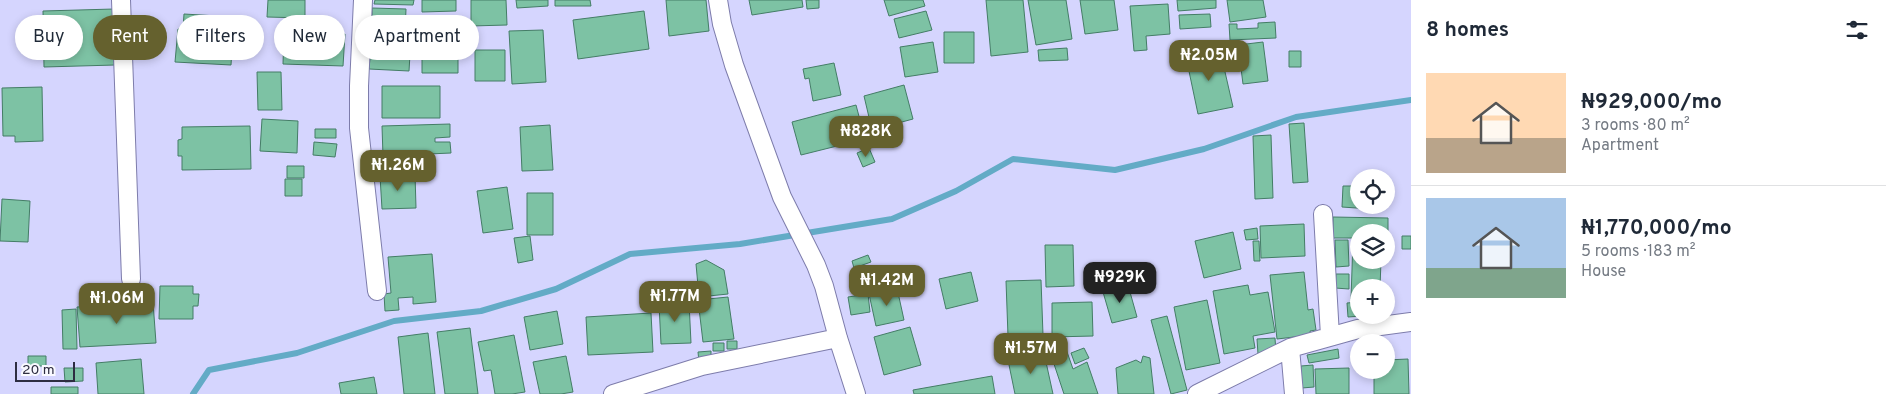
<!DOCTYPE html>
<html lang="en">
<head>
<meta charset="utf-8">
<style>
  body { margin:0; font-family:Overpass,sans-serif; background:#f6f6f7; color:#1f2937; height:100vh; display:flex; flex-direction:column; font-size:19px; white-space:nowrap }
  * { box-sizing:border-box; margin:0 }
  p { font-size:16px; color:#747a83 }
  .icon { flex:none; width:28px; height:28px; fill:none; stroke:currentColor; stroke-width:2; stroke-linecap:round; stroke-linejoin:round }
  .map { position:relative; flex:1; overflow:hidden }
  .drawer { display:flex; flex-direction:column; background:#fff; width:475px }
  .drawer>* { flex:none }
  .guide { position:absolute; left:15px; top:15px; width:475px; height:45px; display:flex; gap:10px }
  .buttons { position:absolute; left:1350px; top:169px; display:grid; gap:10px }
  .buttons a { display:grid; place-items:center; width:45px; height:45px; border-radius:50%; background:#fff; box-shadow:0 2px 8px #0003; font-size:25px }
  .scale { position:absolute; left:15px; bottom:12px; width:60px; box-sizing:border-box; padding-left:5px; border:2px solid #2d2d41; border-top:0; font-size:14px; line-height:18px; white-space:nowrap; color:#2d2d41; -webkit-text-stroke:4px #f9f9ff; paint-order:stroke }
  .price { position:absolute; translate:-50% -42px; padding:0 11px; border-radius:10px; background:#65612e; color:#fff; font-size:16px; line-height:32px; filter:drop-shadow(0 1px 2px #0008) }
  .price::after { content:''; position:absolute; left:50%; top:30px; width:15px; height:11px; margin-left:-8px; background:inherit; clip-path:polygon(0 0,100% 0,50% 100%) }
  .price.current { background:#222; color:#fff }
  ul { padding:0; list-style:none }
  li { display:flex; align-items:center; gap:15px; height:125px; padding:0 15px }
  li+li { border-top:1px solid #e0e1e3 }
  li span { display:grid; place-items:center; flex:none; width:140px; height:100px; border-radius:0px; color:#555 }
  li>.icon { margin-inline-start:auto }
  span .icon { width:60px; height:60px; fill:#fffc; stroke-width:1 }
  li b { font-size:21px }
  h2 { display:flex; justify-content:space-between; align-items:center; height:60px; padding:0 15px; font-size:21px }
  .pill { padding:0 18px; border-radius:22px; background:#fff; box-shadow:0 2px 8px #0003; font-size:18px; line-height:45px }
  .pill.current { background:#65612e; color:#fff }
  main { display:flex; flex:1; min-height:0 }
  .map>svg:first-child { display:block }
</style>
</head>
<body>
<main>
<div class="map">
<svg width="1411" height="394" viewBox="0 0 1411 394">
  <rect width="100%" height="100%" fill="#d5d5fe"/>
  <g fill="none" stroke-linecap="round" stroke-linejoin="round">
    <path stroke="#63abc6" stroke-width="6" d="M193,394L209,370L297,353L394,321L481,311L556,289L630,254L740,244L892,219L956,191L1013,159L1115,170L1204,149L1296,117L1411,100"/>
  </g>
  <path fill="#7dc2a4" stroke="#447d66" d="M268,0H305V18L267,17Z
    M375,0H414L413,5L374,4Z
    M422,0H456V11L422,12Z
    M471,0H506L507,25L471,26Z
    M516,0H548V6L517,8Z
    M555,0H590L591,6H555Z
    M666,0H706L709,31L669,36Z
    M749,0H802L803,7L752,15Z
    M806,0H819V8L807,9Z
    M884,0H923L925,6L889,16Z
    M986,0H1023L1028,52L991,56Z
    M1028,0H1066L1072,39L1036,45Z
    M1080,0H1114L1118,30L1085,34Z
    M1177,0H1216V8L1178,11Z
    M1227,0H1263L1266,17L1230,22Z
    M1168,4L1170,34L1146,36L1147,50L1134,51L1130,6Z
    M372,8L406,9L405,32L372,31Z
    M114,9L115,65L44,67L43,11Z
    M644,11L649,49L578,59L573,20Z
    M926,11L932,30L899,38L894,19Z
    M184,14L234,17L231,65L175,62L178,29H183Z
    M1210,14L1211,27L1180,29L1179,15Z
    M1275,22L1276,38L1230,40L1229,24H1237V29L1258,28V23Z
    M543,30L546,82L512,84L509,31Z
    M284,31L345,34L343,66L283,64Z
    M944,32H974V63H944Z
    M422,34H458V73H422Z
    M372,35L411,38L409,71L369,69Z
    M933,42L938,72L905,77L900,47Z
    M1263,42L1268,81L1243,84L1238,45Z
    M1067,48L1068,60L1039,61L1038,50Z
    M475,50H505V81H475Z
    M1220,50L1233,107L1198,114L1186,57Z
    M1289,51H1301V67H1289Z
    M834,63L841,95L813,101L809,78L805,79L803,69Z
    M257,72H281L282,110H258Z
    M904,85L913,119L872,130L864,96Z
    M382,86H440V118H382Z
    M42,87L43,141L15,142V136H3L2,88Z
    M856,105L865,139L801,155L792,122Z
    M262,119L298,121L297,153L260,151Z
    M1304,123L1308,182L1293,183L1289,124Z
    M450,124V137L435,138V142H450L451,153L383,156L382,126Z
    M550,125L553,170L522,171L520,127Z
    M250,126L251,169L182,170V156H178V140L182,139V127Z
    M315,129H336V138H315Z
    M1271,135L1273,198L1255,199L1253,136Z
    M314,142L337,144L335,157L313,155Z
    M869,148L875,162L863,167L857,153Z
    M287,166H304V178H287Z
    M415,174L416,208L382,209L380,176Z
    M285,179H302V196H285Z
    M1343,186H1359V205H1371V209L1342,207Z
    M507,187L513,229L483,233L477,191Z
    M527,193H553V235H527Z
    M2,199L30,201L28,242L0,241Z
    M1333,217L1388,218V238H1386V232H1359V238H1333Z
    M1304,224L1305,256L1261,258L1260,226Z
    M1257,228L1258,239L1246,240L1244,230Z
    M1233,232L1241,269L1204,278L1195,241Z
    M530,236L533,260L518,263L514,238Z
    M1402,236H1411V249H1402Z
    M1335,240H1348L1349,266L1336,267Z
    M1353,240H1359V260H1381L1380,288H1359V299H1351Z
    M1253,241H1259L1260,261H1254Z
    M1045,245H1073L1074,286L1046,287Z
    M432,254L436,302L413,304V297L398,298L399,310L385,311L384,294L391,293L388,257Z
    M868,255L871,262L854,268L852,261Z
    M706,260L724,270L728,294L699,297L696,264Z
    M971,272L978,301L946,309L939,279Z
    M1304,272L1308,310L1313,309L1316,330L1310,331L1311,335L1277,339L1270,275Z
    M1336,274H1349V289L1335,288Z
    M1041,280L1043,335L1008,336L1006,281Z
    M1128,285L1137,317L1112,323L1103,292Z
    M1248,285L1250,295L1268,292L1275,332L1253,336L1255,348L1224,354L1213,291Z
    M160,286H193V294H199L198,306H193V319H159Z
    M897,288L904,320L876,326L869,294Z
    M868,294L870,312L851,315L848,297Z
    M728,297L734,339L703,342L698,300Z
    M1207,300L1220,363L1186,370L1174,307Z
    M153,302L156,343L80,347L77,307Z
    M689,302L691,343L661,344L659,304Z
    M1092,302L1093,336L1052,337V303Z
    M1359,302V315L1362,316L1348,317L1347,303Z
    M76,309L77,349H63L62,310Z
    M557,311L563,344L530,350L524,317Z
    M651,313L653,352L588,355L586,317Z
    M1167,316L1187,390L1171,394L1151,320Z
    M910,327L921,365L884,375L874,337Z
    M470,328L478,394H445L437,332Z
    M428,333L435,394H404L398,337Z
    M514,335L525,392L512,394H495L491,370L484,371L478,342Z
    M1275,338L1276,353L1258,354L1257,339Z
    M727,341H737V349H727Z
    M713,343H724V351H713Z
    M1084,348L1089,358L1075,364L1071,353Z
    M1066,349L1073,369L1087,362L1098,394H1064L1053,361L1054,353Z
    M1338,349L1339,358L1309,363L1307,355Z
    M711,351V362H699L698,352Z
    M1044,353L1053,394H1015L1008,360Z
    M28,356H46V366H28Z
    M566,356L573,392L561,394H540L533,362Z
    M1143,356L1150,358L1154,394H1118L1116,368L1136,360L1141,363Z
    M141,359L144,394H98L96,363Z
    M1408,359L1409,394H1374V370H1386V360Z
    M1313,365L1314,387L1302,388L1301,366Z
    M64,368H83V381L65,382Z
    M1349,368V394H1316L1315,369Z
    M992,376L995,394H914L913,390Z
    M374,377L377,394H341L339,383Z
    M51,387H78V394H51Z"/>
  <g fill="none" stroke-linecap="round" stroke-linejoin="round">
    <defs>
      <path id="street" d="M121,0L131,279
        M363,0L359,86V128L377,291
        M718,0L722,24L734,65L782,197L816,265L824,286L838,338L856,394
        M1323,214L1330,336
        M1290,348L1294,394
        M613,394L702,366L838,338
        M1197,394L1290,348L1358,329L1411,322"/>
    </defs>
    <use href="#street" stroke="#7d7cab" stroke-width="20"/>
    <use href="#street" stroke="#fff" stroke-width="18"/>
  </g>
</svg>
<div class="buttons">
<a><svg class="icon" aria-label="locate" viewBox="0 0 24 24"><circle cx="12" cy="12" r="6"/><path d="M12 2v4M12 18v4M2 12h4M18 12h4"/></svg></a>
<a><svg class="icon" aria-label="layers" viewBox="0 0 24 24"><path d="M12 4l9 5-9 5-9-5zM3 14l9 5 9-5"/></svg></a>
<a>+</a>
<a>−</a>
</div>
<div class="scale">20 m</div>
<b class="price" style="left:1209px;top:82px">₦2.05M</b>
<b class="price" style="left:866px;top:158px">₦828K</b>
<b class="price" style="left:398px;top:192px">₦1.26M</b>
<b class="price current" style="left:1120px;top:304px">₦929K</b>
<b class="price" style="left:887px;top:307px">₦1.42M</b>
<b class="price" style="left:675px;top:323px">₦1.77M</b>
<b class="price" style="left:117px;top:325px">₦1.06M</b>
<b class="price" style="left:1031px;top:375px">₦1.57M</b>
<div class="guide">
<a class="pill">Buy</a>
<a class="pill current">Rent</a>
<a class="pill">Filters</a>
<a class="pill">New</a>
<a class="pill">Apartment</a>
</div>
</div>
<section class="drawer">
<h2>8 homes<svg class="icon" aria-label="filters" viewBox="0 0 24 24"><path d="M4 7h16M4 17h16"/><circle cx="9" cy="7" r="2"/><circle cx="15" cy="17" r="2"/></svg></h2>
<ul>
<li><span style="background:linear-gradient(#ffd9b3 65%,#b9a48a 0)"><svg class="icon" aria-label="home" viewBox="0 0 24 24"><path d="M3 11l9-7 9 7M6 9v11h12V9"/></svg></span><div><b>₦929,000/mo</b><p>3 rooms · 80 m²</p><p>Apartment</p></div></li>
<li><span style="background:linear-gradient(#a9c7e8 70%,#7fa58c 0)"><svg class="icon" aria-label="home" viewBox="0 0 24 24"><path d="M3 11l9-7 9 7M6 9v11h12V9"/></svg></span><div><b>₦1,770,000/mo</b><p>5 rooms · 183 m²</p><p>House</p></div></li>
</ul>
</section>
</main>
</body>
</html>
